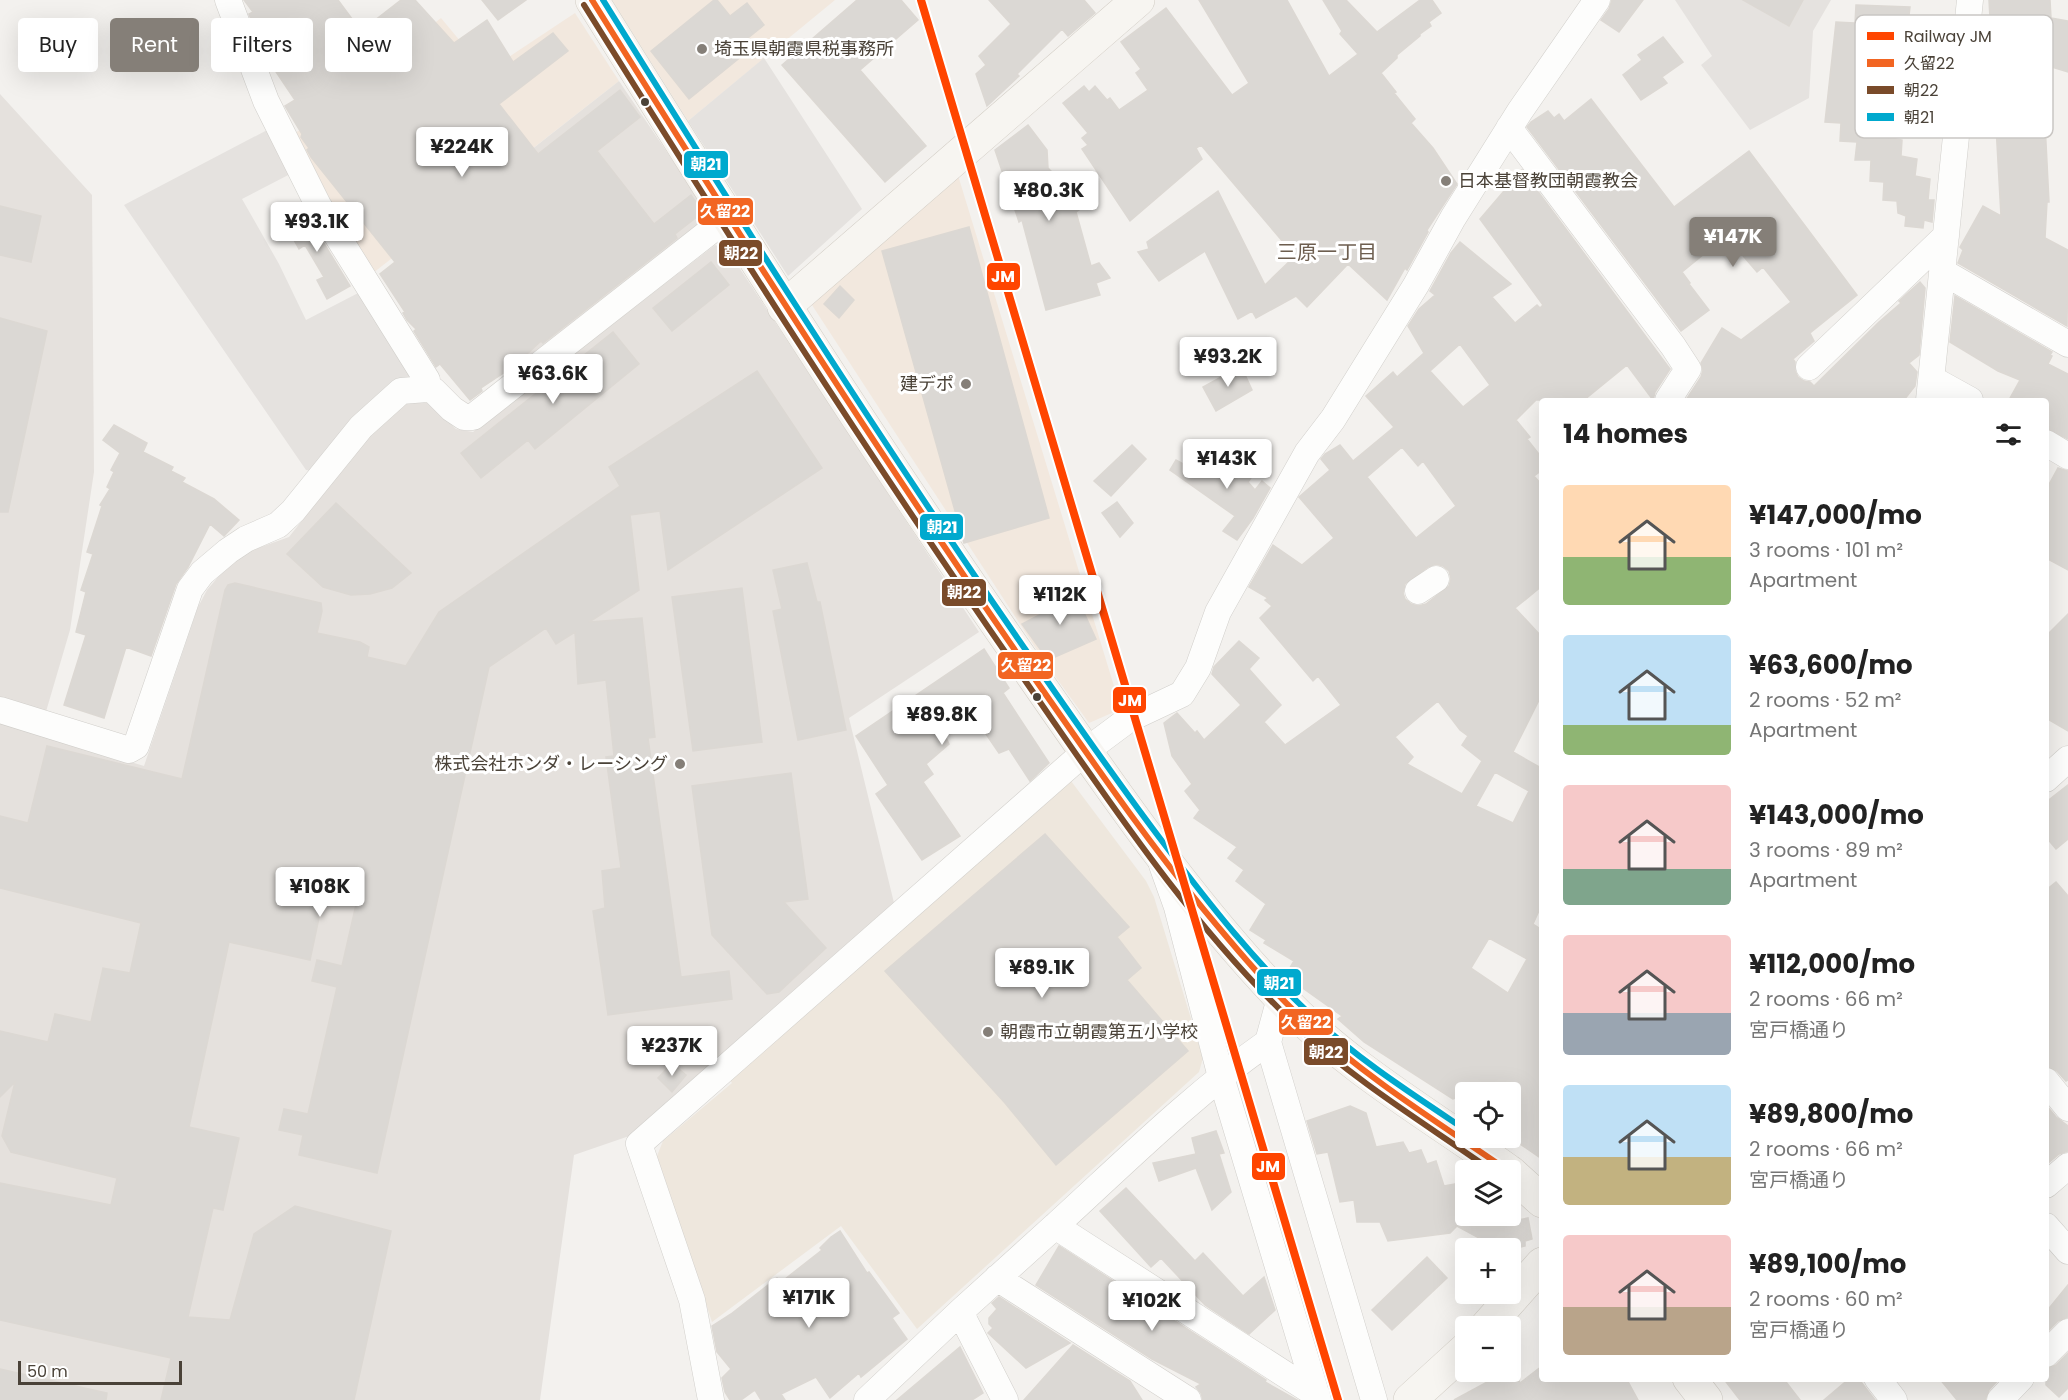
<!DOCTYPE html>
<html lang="en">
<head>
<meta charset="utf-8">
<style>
  body { margin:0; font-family:Poppins,"Noto Sans JP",sans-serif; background:#f2f2f2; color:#222; height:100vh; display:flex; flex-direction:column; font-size:22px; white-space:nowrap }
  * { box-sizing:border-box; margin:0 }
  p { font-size:20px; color:#767676 }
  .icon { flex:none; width:33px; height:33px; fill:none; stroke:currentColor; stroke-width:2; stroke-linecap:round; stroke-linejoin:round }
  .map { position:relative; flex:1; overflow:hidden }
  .drawer { position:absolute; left:1539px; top:398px; width:510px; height:984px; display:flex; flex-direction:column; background:#fff; border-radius:6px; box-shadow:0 6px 24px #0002 }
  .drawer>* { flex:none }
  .top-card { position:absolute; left:18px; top:18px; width:570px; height:54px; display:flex; gap:12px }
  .fabs { position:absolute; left:1455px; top:1082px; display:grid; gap:12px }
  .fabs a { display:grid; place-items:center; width:66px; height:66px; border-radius:6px; background:#fff; box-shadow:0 6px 24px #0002; font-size:30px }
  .scale { position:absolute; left:18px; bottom:15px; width:164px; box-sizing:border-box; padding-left:6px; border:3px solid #4a4238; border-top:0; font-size:16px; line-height:21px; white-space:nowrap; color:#4a4238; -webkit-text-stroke:4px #fff; paint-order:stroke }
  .price { position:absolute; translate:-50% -51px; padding:0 14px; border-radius:6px; background:#fff; color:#222; font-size:20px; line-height:39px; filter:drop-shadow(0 2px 3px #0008) }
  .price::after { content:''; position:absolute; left:50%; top:36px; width:18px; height:14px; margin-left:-9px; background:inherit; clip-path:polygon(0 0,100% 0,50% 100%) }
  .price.active { background:#857f78; color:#fff }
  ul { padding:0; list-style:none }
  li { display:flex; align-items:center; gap:18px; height:150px; padding:0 24px }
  li span { display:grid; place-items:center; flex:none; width:168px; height:120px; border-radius:6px; color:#555 }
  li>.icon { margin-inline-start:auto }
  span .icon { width:72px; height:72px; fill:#fffc; stroke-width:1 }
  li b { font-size:26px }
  h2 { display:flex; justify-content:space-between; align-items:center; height:72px; padding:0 24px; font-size:26px }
  .pill { padding:0 21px; border-radius:6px; background:#fff; box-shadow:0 6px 24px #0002; font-size:21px; line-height:54px }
  .pill.active { background:#857f78; color:#fff }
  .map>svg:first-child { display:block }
</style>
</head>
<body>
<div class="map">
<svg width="2068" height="1400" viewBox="0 0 2068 1400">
  <rect width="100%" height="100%" fill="#f3f1ee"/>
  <path fill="#f2e8de" d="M612,0H835L688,121Z
    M575,13L619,81L373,273L293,135L441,18L486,72Z
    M957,172L1121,709L1089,723L1044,661L810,302Z"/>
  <path fill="#e5e1dd" d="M619,81L706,210L704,226L531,362L425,233Z
    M0,94L92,195L94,472L70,630L45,715L0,699Z
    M715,245L727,249L979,632L849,718L895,907L635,1134L574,1155L540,1400H0V722L144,766L198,607L207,590L236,556L289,537L373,431L402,405L414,399L430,404L456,429L473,432Z"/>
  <path fill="#eee7dd" d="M1071,781L1146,881L1154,897L1203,1058L1199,1072L917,1329L841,1226L712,1322L657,1156L663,1141L732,1083L728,1077Z"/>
  <path fill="#e5e2df" d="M1675,0H1743L1788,26L1803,0H1831L1813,31L1809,98L1750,130L1701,65L1712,56Z
    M764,58L862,209L788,276L688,121Z
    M271,128L296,171L242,199L279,264L306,320L364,290L415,378L314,471L306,470L124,205Z"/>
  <path fill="#dbd8d4" stroke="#dcd8d3" stroke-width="1.5" fill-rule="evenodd" d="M244,0H338L361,31L401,0H415L454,43L487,20L513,62L553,33L568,51L499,104L538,154L620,90L640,117L597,151L654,224L691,195L703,212L675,234L677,238L543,343L541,341L514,366L481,388L482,391L470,400L440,364L436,367L414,331L416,329L407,320L403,313L405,312L380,274L395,262L311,157L307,150L309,148L301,137L302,134L285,106L295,100L266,57L258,38L264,34L251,19L249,14L253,12Z
    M482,0H526L498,20Z
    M714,0H717L730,16L747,3L764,25L748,38L754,46L689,99L651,51Z
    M857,0H901L918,20L860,70L926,146L885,182L782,65Z
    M989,0H1084L1095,13L1068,36L1062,29L1017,74L1019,76L987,106L976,74L986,65L979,56L1011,24Z
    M1199,0H1287L1329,76L1358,54L1340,34L1342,31L1323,0H1346L1377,32L1420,0H1432L1441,13L1429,22L1431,26L1420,34V36L1397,55V58L1381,73L1396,92L1394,93L1415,119L1411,123L1433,148L1457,184L1427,230L1428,232L1407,270L1405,268L1387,300L1348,264L1307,307L1296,296L1256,318L1252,311L1238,319L1205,251L1159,281L1138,252L1149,249L1147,242L1218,191L1265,285L1295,256L1201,145L1196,148L1202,159L1130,221L1082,149L1088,145L1082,138L1088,133L1063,103L1084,86L1089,92L1095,86L1107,100L1110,98L1119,110L1148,90L1136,73L1141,69L1121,42L1166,8L1232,95L1249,83Z
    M1612,0H1643L1619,32L1601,20L1609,9Z
    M1743,0H1803L1789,26Z
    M1989,0H2050L2051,18L2068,21V72L2042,64L2049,202H2047L2045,238L2068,250L2067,326L1958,263L1963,250L1960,247L1983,206L2001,216Z
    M1856,5L1910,7L1907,31L1903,30V79L1901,91H1893L1886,137L1902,140L1901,156L1917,159L1915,176L1930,179L1928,200H1934L1932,222L1924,220L1923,228L1905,226L1906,216L1898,213L1897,201L1883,200L1884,182L1870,181L1871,160H1855L1857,142L1840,141L1841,123L1825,122L1836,22L1855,23Z
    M1663,37L1683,62L1662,77L1667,83L1641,100L1623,75L1642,60L1638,55Z
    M1591,99L1674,207L1749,151L1857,295L1810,333L1814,341L1793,359L1795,362V371L1798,377L1804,381L1810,382L1814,386L1879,322L1901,303L1899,301L1920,282L1925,288L1919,355L1909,363L1917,372L1915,386L1904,400H1686L1701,377L1703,370L1701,363L1722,328L1741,340L1791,302L1763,267L1757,272L1726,236L1682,272L1690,283L1689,284L1709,310L1681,331L1527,127L1531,122L1548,111L1554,118L1559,114L1564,121Z
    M1028,125L1047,150L1048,168L1085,206L1076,212L1091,266L1099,263L1110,278L1096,283L1100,295L1046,310L1022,220L1019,222L995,150Z
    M1522,170L1670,369L1655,392L1653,400L1627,365L1584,400H1536L1516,420L1530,437L1527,439L1542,458V470L1534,476L1542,485V586L1515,608L1542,637V694L1513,752L1541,768L1542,767V904L1533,924L1542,930V1159L1510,1137V1092H1466V1104L1454,1098L1453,1099L1364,1042L1338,1019L1342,1016L1297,984L1288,971L1294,961L1264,943L1266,940L1250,930L1266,904L1236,881L1244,870L1228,858L1237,847L1194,818L1200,810L1185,791L1192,784L1172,756L1164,723L1177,713L1195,733L1197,731L1204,740L1241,705L1212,674L1214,667L1239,641L1259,658L1249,669L1281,705L1264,722L1285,745L1341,705L1318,676L1313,681L1260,618L1272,606L1265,600L1268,598L1249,587L1273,545L1302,565L1334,538L1299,497L1330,470L1321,459L1325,454L1340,445L1353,461L1394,427L1366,396L1393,372L1397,377L1424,353L1408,326L1419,309L1435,295L1430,291L1451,253L1460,242L1511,284L1492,297L1515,323L1537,305L1540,308L1543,305L1480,219ZM1460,344L1490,385L1463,407L1430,371ZM1402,447L1418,466L1423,461L1456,506L1416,538L1367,477ZM1436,564L1443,566L1449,571L1451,579L1449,586L1426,604L1418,606L1411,604L1405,599L1403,593L1405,584L1428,567ZM1438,701L1460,730L1468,736L1462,745L1482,761L1462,794L1407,764L1413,757L1395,737ZM1495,772L1529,791L1513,823L1476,806ZM1489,938L1527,959L1508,993L1471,968Z
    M0,206L41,216L31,262L0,255Z
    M303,209L350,286L327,299L317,280L324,277L305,245L299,249L283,220Z
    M969,227L1049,518L964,543L882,251Z
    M711,262L729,285L672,331L653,308Z
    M840,286L854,300L839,318L824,304Z
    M1955,296L2052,352L2050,355L2052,356L2048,364L2068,374V439L2046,428V400H2009L2020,380L1998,371L1950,342Z
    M0,318L47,331L8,512H0Z
    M613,332L639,364L535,449L528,440L481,478L461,453Z
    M1241,366L1252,390L1216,411L1203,387Z
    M757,371L822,468L668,570L660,511L630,515L639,590L589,622L642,618L655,737L648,738L681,977L729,971L732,999L608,1015L593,911L605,908L602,871L621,868L606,757L614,756L606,680L578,684L575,632L556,644L546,628L489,667L377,1173L299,1155L303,1135L279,1130L284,1109L308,1114L337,987L312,981L317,960L342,966L363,874L330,866L310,960L229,942L189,1127L239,1138L223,1210L213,1208L188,1317L230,1320L254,1234L295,1206L391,1231L354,1400H161L171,1358L0,1320V1183L111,1205L117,1178L11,1152L2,1136L15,1082L0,1097V1031L48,1042L55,1014L91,1022L103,968L130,973L141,923L0,888V816L28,823L47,746L182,779L225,590L228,585L235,583L321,603L322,611L317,633L360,642L369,647L367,657L406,666L439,612L620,486L609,467Z
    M114,425L147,443L143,452L173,467L171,471L185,478L182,482L214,499L239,520L224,536L210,524L188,567L176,584L151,656L126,647L104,718L64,705L86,635L76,632L86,592L81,590L93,554L87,552L102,506L100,505L110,489L107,487L114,472L111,470L120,453L103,440Z
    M1132,445L1146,459L1111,496L1094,481Z
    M1223,452L1253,475L1248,482L1255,490L1262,481L1270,488L1253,518L1237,540L1223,531L1235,516L1170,470L1176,460L1205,476Z
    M2058,468L2068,471V570L2046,558V490Z
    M1117,502L1133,523L1120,537L1102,513Z
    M336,503L411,573L392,588L370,594L351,595L323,587L287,554Z
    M807,563L817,602H820L846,730L798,740L773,611L782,609L773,570Z
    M1065,585L1071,601L1078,600L1081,606L1096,639L1048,660L1022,624L1051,609L1045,595Z
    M742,588L762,742L693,751L672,597Z
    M2068,614V731L2046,718V636Z
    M984,649L1009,688L1003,693L1049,763L1030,781L1009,749L999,753L973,715L944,733L949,744L926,764L933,774L923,782L960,836L922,860L876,794L888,785L856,736Z
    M791,773L808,899L784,902L826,948L779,992L767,994L712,935L692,786Z
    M2068,785V839L2056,849L2046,837V802Z
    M1045,834L1129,927L1117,937L1141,968L1127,980L1188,1051L1056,1165L1005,1103L885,971Z
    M2056,882L2068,896V1080L2066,1081L2057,1071L2046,1066V890Z
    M672,1063L686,1075L672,1092L658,1078Z
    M2046,1105L2056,1117L2068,1126V1151L2059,1154L2046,1165Z
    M1350,1106L1366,1113L1376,1147L1403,1142L1409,1153L1421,1150L1427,1164L1436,1161L1444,1186L1466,1182V1220L1471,1215H1517L1518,1220L1528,1218L1532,1239L1525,1241V1246L1517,1248H1503L1501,1242L1490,1244L1457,1226L1450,1233L1388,1241L1380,1222H1357L1354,1200L1340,1202L1328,1152L1317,1154L1307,1121Z
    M1216,1131L1224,1153L1219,1154L1231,1192L1212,1210L1196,1168L1159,1181L1153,1163L1196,1154L1192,1138Z
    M1126,1188L1195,1261L1203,1253L1243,1296L1264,1277L1275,1310L1249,1334L1205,1305L1161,1258L1151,1267L1100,1211Z
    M840,1231L867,1273L869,1272L899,1313L892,1318L907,1339L861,1377L859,1373L830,1398L816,1377L781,1394L785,1400H761L755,1390L741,1400H730L725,1392L722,1378L731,1369L717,1352L712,1326L731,1314L777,1278L780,1283L822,1250L820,1248L831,1237Z
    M1059,1246L1266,1380L1265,1382L1297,1400H1203L1201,1393L1196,1387L1201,1384L1152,1359L1036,1285Z
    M1427,1257L1447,1278L1392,1330L1372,1310Z
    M2068,1285V1317L2058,1321L2046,1333V1312Z
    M999,1297L1070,1343L1026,1368L988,1333L993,1328L989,1324V1318L997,1309L992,1303Z
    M1073,1345L1130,1381L1142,1400H1024Z
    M960,1347L983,1393L972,1400H897Z
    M2068,1353V1388L2059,1397L2046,1385V1369L2056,1365Z
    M1542,1366V1378H1626L1638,1400H1454L1513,1368L1520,1383Z
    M0,1369L107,1393L106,1400H0Z
    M1723,1378H1783L1800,1400H1740Z
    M1850,1378H1858L1875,1400H1824Z
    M1939,1378H2000L1989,1390L1985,1400H1957Z"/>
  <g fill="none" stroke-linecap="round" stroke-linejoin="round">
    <defs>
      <path id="street" d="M228,0L266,101L318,205L427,380V389
        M1509,128L1673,346L1688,369L1668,400
        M1943,272L2068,344
        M1809,367L1946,236
        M1932,379L1970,400
        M1929,400L1970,0
        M2046,443L2068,456
        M1418,591L1436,579
        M0,710L129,750L136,746L190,589L202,573L228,551L246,539L278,525L293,511L361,427L401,391L427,389L433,390L452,409L464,417H473L727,218
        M2046,779L2068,759
        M1162,865L1177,907L1221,1077L1318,1400
        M1280,998L1268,1042L1374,1400
        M2046,1081L2068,1108
        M2046,1185L2068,1166
        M1055,1226C1124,1163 1191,1096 1268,1042
        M2046,1226L2068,1251
        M997,1278L1188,1400
        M960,1312L1055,1226L1317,1395
        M2046,1354L2068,1332
        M1877,1378L1894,1400
        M711,1400L692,1300L639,1144L1086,751L1129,719L1182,694L1198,668L1218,612L1307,453L1333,419L1416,285L1453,218L1520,111L1597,0
        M867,1400L960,1312L1005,1400
        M2000,1400L2021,1378"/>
      <path id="secondary" d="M592,0C729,220 867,438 1015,650C1098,769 1180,892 1280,997C1346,1067 1430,1115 1507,1170
        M784,307L1138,0
        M1510,1172L1542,1201
        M1487,1326L1542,1264
        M1689,1378L1706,1400
        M1410,1400L1466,1349"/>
    </defs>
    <use href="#street" stroke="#d1cfcb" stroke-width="27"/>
    <use href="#secondary" stroke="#d2cdc5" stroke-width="34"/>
    <use href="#street" stroke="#fdfdfc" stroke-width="26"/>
    <use href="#secondary" stroke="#f7f5f1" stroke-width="33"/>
    <defs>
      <path id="bus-1" d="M592,0C733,226 876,450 1028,669C1091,759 1153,851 1225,935C1251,966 1277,996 1307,1023C1368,1079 1439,1123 1507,1170"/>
      <path id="bus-2" d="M584,5C724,229 866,452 1017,669C1103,792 1189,925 1299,1028C1357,1083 1426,1124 1491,1170"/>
      <path id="bus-3" d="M603,0C730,204 858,406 994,604C1050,685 1105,766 1165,845C1209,904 1256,963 1310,1014C1357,1059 1412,1094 1466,1130"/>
    </defs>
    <use href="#bus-1" stroke="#fff" stroke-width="10"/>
    <use href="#bus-2" stroke="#fff" stroke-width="10"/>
    <use href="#bus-3" stroke="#fff" stroke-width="10"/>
    <use href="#bus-1" stroke="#f26522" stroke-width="6"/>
    <use href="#bus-2" stroke="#7a4b2a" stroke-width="6"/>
    <use href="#bus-3" stroke="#00a9ce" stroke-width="6"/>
    <defs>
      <path id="rail-1" d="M921,0L1338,1400"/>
    </defs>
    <use href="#rail-1" stroke="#fff" stroke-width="12"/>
    <use href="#rail-1" stroke="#ff4500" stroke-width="8"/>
  </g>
  <g fill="#857f78" stroke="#fff" stroke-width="2">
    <circle cx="702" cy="49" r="6"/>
    <circle cx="1446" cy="181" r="6"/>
    <circle cx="966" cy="384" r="6"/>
    <circle cx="680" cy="764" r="6"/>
    <circle cx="988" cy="1032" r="6"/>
  </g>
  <g fill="#4a4238" stroke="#fff" stroke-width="2">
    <circle cx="645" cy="102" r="5"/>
    <circle cx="1037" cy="697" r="5"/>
  </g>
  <g text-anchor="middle" stroke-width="6" stroke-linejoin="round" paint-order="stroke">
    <g font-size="18" fill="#4a4238" stroke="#fff" text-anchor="start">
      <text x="714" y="55">埼玉県朝霞県税事務所</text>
      <text x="1458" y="187">日本基督教団朝霞教会</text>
      <text x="954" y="390" text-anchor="end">建デポ</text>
      <text x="668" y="770" text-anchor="end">株式会社ホンダ・レーシング</text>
      <text x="1000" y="1038">朝霞市立朝霞第五小学校</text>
    </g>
    <g font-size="20" fill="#6d5e4f" stroke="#fff">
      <text x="1327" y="259">三原一丁目</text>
    </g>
  </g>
  <rect x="1855" y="15" width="198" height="123" rx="9" fill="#fff" stroke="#c9c6c3" stroke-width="1.5"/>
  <rect x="1867" y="32" width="27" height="8" fill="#ff4500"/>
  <rect x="1867" y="59" width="27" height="8" fill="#f26522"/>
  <rect x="1867" y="86" width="27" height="8" fill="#7a4b2a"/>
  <rect x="1867" y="113" width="27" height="8" fill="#00a9ce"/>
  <g font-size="16" fill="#4a4238">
    <text x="1904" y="42">Railway JM</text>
    <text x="1904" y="69">久留22</text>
    <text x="1904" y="96">朝22</text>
    <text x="1904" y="123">朝21</text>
  </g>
  <g stroke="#fff" stroke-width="2">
    <rect x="683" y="150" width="46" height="29" rx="6" fill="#00a9ce"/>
    <rect x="697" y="197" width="57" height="29" rx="6" fill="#f26522"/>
    <rect x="718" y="239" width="45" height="28" rx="6" fill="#7a4b2a"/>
    <rect x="986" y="262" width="35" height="29" rx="6" fill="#ff4500"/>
    <rect x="919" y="513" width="45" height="28" rx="6" fill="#00a9ce"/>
    <rect x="941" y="578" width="46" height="29" rx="6" fill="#7a4b2a"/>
    <rect x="997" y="651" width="57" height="29" rx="6" fill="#f26522"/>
    <rect x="1112" y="686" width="35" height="28" rx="6" fill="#ff4500"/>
    <rect x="1256" y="968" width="46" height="29" rx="6" fill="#00a9ce"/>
    <rect x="1278" y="1008" width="56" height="28" rx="6" fill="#f26522"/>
    <rect x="1303" y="1037" width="46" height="29" rx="6" fill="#7a4b2a"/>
    <rect x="1251" y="1152" width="35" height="29" rx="6" fill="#ff4500"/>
  </g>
  <g font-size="16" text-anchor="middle" font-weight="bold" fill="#fff">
    <text x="706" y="170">朝21</text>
    <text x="725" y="217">久留22</text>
    <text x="741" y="259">朝22</text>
    <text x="1003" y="282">JM</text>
    <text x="942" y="533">朝21</text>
    <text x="964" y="598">朝22</text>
    <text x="1026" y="671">久留22</text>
    <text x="1130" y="706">JM</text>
    <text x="1279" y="989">朝21</text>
    <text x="1306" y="1028">久留22</text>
    <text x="1326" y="1058">朝22</text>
    <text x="1268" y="1172">JM</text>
  </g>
</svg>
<div class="fabs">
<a><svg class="icon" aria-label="locate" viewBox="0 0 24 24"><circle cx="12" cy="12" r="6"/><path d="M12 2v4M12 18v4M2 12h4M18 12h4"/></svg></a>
<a><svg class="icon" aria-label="layers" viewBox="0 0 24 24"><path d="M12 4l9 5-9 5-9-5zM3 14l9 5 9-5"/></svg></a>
<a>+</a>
<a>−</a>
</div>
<div class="scale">50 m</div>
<b class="price" style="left:462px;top:178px">¥224K</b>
<b class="price" style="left:1049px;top:222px">¥80.3K</b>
<b class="price" style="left:317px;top:253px">¥93.1K</b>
<b class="price active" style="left:1733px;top:268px">¥147K</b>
<b class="price" style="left:1228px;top:388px">¥93.2K</b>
<b class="price" style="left:553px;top:405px">¥63.6K</b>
<b class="price" style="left:1227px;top:490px">¥143K</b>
<b class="price" style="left:1060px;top:626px">¥112K</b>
<b class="price" style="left:942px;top:746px">¥89.8K</b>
<b class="price" style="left:320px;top:918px">¥108K</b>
<b class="price" style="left:1042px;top:999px">¥89.1K</b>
<b class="price" style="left:672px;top:1077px">¥237K</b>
<b class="price" style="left:809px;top:1329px">¥171K</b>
<b class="price" style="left:1152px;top:1332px">¥102K</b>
<div class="top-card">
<a class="pill">Buy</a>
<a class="pill active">Rent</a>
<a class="pill">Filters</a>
<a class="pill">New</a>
</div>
<section class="drawer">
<h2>14 homes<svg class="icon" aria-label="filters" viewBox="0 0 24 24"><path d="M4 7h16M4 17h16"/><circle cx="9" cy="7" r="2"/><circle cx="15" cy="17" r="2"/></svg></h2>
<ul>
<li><span style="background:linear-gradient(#ffd9b3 60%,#8fb573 0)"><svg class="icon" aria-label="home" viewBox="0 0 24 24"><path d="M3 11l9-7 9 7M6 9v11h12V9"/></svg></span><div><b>¥147,000/mo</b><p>3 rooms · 101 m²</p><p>Apartment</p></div></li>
<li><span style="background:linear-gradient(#bfe0f5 75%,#8fb573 0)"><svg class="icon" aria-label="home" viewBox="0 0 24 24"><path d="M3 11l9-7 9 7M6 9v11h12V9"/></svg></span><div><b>¥63,600/mo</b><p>2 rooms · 52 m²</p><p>Apartment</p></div></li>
<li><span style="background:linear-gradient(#f6c9c9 70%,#7fa58c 0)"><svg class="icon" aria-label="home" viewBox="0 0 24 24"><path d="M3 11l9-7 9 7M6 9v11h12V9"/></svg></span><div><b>¥143,000/mo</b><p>3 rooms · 89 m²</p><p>Apartment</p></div></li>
<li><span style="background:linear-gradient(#f6c9c9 65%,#9aa5b1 0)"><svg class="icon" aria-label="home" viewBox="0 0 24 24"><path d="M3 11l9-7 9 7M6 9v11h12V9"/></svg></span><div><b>¥112,000/mo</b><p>2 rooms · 66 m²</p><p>宮戸橋通り</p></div></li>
<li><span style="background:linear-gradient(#bfe0f5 60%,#c2b280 0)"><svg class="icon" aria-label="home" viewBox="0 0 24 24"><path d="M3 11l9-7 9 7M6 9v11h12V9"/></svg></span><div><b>¥89,800/mo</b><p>2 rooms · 66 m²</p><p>宮戸橋通り</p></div></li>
<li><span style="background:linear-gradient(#f6c9c9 60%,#b9a48a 0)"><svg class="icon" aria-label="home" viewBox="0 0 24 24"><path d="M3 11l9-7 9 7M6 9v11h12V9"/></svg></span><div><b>¥89,100/mo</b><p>2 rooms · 60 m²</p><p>宮戸橋通り</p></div></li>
</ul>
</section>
</div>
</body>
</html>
